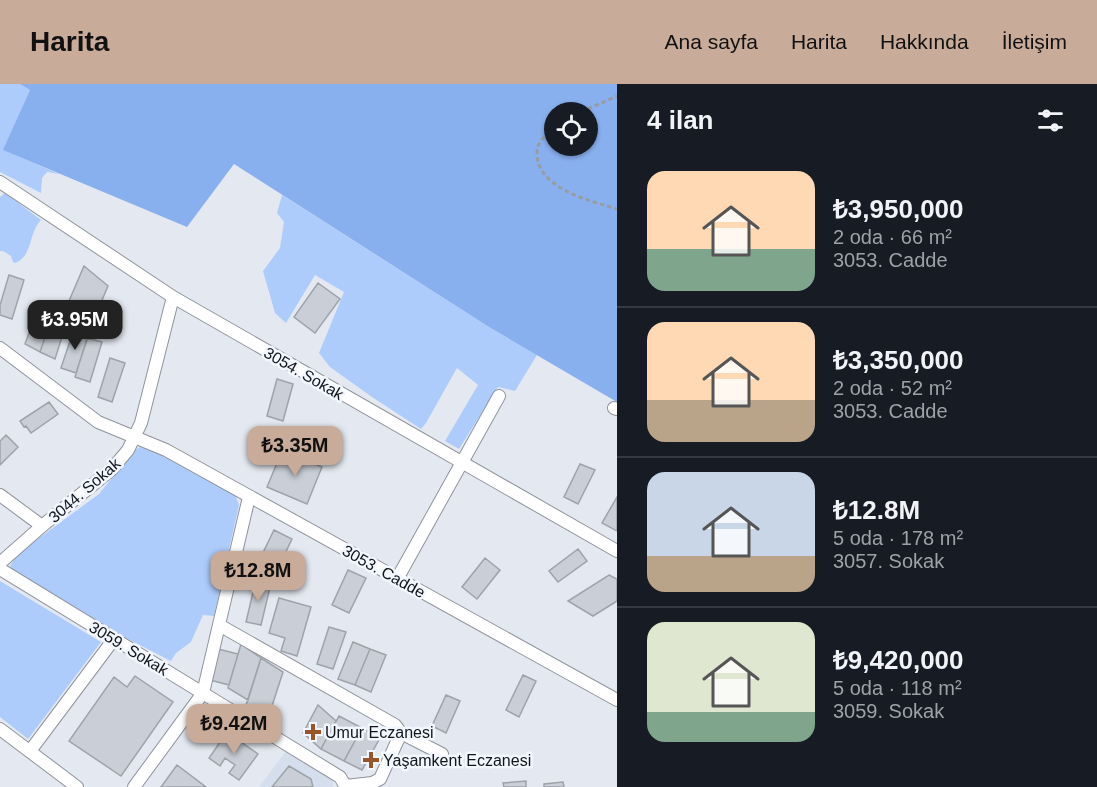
<!DOCTYPE html>
<html lang="tr">
<head>
<meta charset="utf-8">
<style>
  body { margin:0; font-family:Helvetica,sans-serif; background:#20242c; color:#f1f3f6; height:100vh; display:flex; flex-direction:column; font-size:22px; white-space:nowrap }
  * { box-sizing:border-box; margin:0 }
  p { font-size:20px; color:#9ea1a6 }
  .icon { flex:none; width:33px; height:33px; fill:none; stroke:currentColor; stroke-width:2; stroke-linecap:round; stroke-linejoin:round }
  .map { position:relative; flex:1; overflow:hidden }
  .sheet { display:flex; flex-direction:column; background:#171b24; width:480px }
  .sheet>* { flex:none }
  .fabs { position:absolute; left:544px; top:18px; display:grid; gap:12px }
  .fabs a { display:grid; place-items:center; width:54px; height:54px; border-radius:50%; background:#171b24; box-shadow:0 2px 4px #0004; font-size:30px }
  .price { position:absolute; translate:-50% -51px; padding:0 14px; border-radius:12px; background:#c9ab9a; color:#111; font-size:20px; line-height:39px; filter:drop-shadow(0 2px 3px #0008) }
  .price::after { content:''; position:absolute; left:50%; top:36px; width:18px; height:14px; margin-left:-9px; background:inherit; clip-path:polygon(0 0,100% 0,50% 100%) }
  .price.current { background:#222; color:#fff }
  ul { padding:0; list-style:none }
  li { display:flex; align-items:center; gap:18px; height:150px; padding:0 30px }
  li+li { border-top:2px solid #363941 }
  li span { display:grid; place-items:center; flex:none; width:168px; height:120px; border-radius:18px; color:#555 }
  li>.icon { margin-inline-start:auto }
  span .icon { width:72px; height:72px; fill:#fffc; stroke-width:1 }
  li b { font-size:26px }
  h2 { display:flex; justify-content:space-between; align-items:center; height:72px; padding:0 30px; font-size:26px }
  header { display:flex; align-items:center; gap:36px; box-sizing:border-box; height:84px; padding:0 30px; background:#c9ab9a; color:#111 }
  header strong { font-size:28px }
  nav { display:flex; gap:33px; margin-inline-start:auto; font-size:21px }
  main { display:flex; flex:1; min-height:0 }
  .map>svg:first-child { display:block }
</style>
</head>
<body>
<header>
<strong>Harita</strong>
<nav><a>Ana sayfa</a><a>Harita</a><a>Hakkında</a><a>İletişim</a></nav>
</header>
<main>
<div class="map">
<svg width="617" height="703" viewBox="0 0 617 703">
  <rect width="100%" height="100%" fill="#e4e9f1"/>
  <path fill="#d4deec" d="M287,666L327,690L333,698V703H259Z"/>
  <path fill="#aeccfb" d="M0,0H20L30,6L4,66L59,90L47,88L42,94L41,109L0,88Z
    M5,109L41,136C28,149 33,173 15,179L13,178L11,172L3,167H0V113Z
    M282,111L489,243L537,271L515,307L498,303L459,365L445,357L478,301L457,284L426,339L421,345L372,313L330,283L319,269L344,208L315,191L286,239L275,229L263,187L280,164L284,138L277,129Z
    M140,363L156,366L235,410L239,421L214,532L203,531L191,558L176,569L171,577L116,549L11,487L10,482L14,475L35,457L99,410L135,366Z
    M0,497L101,558L28,655L0,633Z"/>
  <path fill="#88afee" fill-rule="evenodd" d="M20,0H617V318L489,243L234,80L187,143L3,66L30,6ZM555,28H588V62H555Z"/>
  <path fill="#cacfd7" stroke="#9ea3aa" stroke-width="1.5" d="M84,182L108,202L94,235L69,217Z
    M9,191L24,196L12,235L0,231V221Z
    M318,199L340,215L315,249L294,233Z
    M40,220L54,227L40,268L25,260Z
    M54,227L68,234L55,275L40,268Z
    M74,245L89,250L76,289L61,284Z
    M87,254L102,258L90,298L75,293Z
    M110,274L125,279L112,318L98,313Z
    M277,295L293,300L283,337L267,332Z
    M49,318L58,330L31,349L26,342L24,343L20,337Z
    M6,351L18,363L0,381V357Z
    M282,367L322,383L307,420L267,403Z
    M580,380L595,386L578,420L564,413Z
    M617,413V447L602,439Z
    M274,446L292,455L276,488L258,479Z
    M578,465L587,477L558,498L549,487Z
    M485,474L500,486L477,515L462,503Z
    M348,486L366,494L349,529L332,521Z
    M609,491L617,495V517L593,532L568,517Z
    M256,496L271,499L261,541L246,538Z
    M279,514L311,523L297,572L281,567L285,554L269,549Z
    M329,543L346,548L333,585L317,580Z
    M353,558L370,565L355,601L338,595Z
    M241,560L261,574L248,616L228,604Z
    M218,565L238,570L229,601L210,596Z
    M370,565L386,571L371,608L355,601Z
    M261,574L283,588L270,628L246,621Z
    M523,591L536,597L519,633L506,626Z
    M135,592L173,618L121,692L69,657L114,593L127,603Z
    M446,611L460,617L446,649L432,642Z
    M318,621L336,637L321,665L303,649Z
    M339,632L362,644L344,677L321,665Z
    M362,644L380,654L362,686L344,677Z
    M227,648L258,670L239,696L229,689L235,681L225,674L220,682L209,674Z
    M177,681L206,703H161Z
    M289,682L311,695L313,703H272Z
    M526,697V703H504L503,699Z
    M563,698L564,703H544V700Z"/>
  <g fill="none" stroke-linecap="round" stroke-linejoin="round">
    <defs>
      <path id="street" d="M0,98L173,213L617,467
        M0,264L98,338L166,366L617,616
        M614,324L617,325
        M0,411L42,442
        M0,479L42,442L112,385L128,366L141,339L173,213
        M0,485L340,693L346,703
        M397,495L499,312
        M219,541L395,641L401,649L442,670
        M0,645L77,703
        M30,667L114,555
        M346,702L372,699L380,695L401,649
        M134,703L203,609L249,413"/>
    </defs>
    <use href="#street" stroke="#8f949c" stroke-width="14"/>
    <path stroke="#989ca2" stroke-width="3" stroke-dasharray="4.5 3" stroke-linecap="butt" d="M581,28L617,12
      M555,42C550,47 543,53 539,60C536,65 537,72 538,78C547,107 591,117 617,125"/>
    <use href="#street" stroke="#fff" stroke-width="12"/>
  </g>
  <g fill="#99542a" stroke="#f1f6ff" stroke-width="2">
    <path d="M310 639h6v6h6v6h-6v6h-6v-6h-6v-6h6z"/>
    <path d="M368 667h6v6h6v6h-6v6h-6v-6h-6v-6h6z"/>
  </g>
  <g text-anchor="middle" stroke-width="5" stroke-linejoin="round" paint-order="stroke">
    <g font-size="16" fill="#131517" stroke="#f1f6ff">
      <text transform="translate(304 289) rotate(30)" y="6">3054. Sokak</text>
      <text transform="translate(84 406) rotate(-41)" y="6">3044. Sokak</text>
      <text transform="translate(384 487) rotate(29)" y="6">3053. Cadde</text>
      <text transform="translate(129 564) rotate(31)" y="6">3059. Sokak</text>
    </g>
    <g font-size="16" fill="#131517" stroke="#f1f6ff" text-anchor="start">
      <text x="325" y="654">Umur Eczanesi</text>
      <text x="383" y="682">Yaşamkent Eczanesi</text>
    </g>
  </g>
</svg>
<div class="fabs">
<a><svg class="icon" aria-label="locate" viewBox="0 0 24 24"><circle cx="12" cy="12" r="6"/><path d="M12 2v4M12 18v4M2 12h4M18 12h4"/></svg></a>
</div>
<b class="price current" style="left:75px;top:267px">₺3.95M</b>
<b class="price" style="left:295px;top:393px">₺3.35M</b>
<b class="price" style="left:258px;top:518px">₺12.8M</b>
<b class="price" style="left:234px;top:671px">₺9.42M</b>
</div>
<section class="sheet">
<h2>4 ilan<svg class="icon" aria-label="filters" viewBox="0 0 24 24"><path d="M4 7h16M4 17h16"/><circle cx="9" cy="7" r="2"/><circle cx="15" cy="17" r="2"/></svg></h2>
<ul>
<li><span style="background:linear-gradient(#ffd9b3 65%,#7fa58c 0)"><svg class="icon" aria-label="home" viewBox="0 0 24 24"><path d="M3 11l9-7 9 7M6 9v11h12V9"/></svg></span><div><b>₺3,950,000</b><p>2 oda · 66 m²</p><p>3053. Cadde</p></div></li>
<li><span style="background:linear-gradient(#ffd9b3 65%,#b9a48a 0)"><svg class="icon" aria-label="home" viewBox="0 0 24 24"><path d="M3 11l9-7 9 7M6 9v11h12V9"/></svg></span><div><b>₺3,350,000</b><p>2 oda · 52 m²</p><p>3053. Cadde</p></div></li>
<li><span style="background:linear-gradient(#c9d6e8 70%,#b9a48a 0)"><svg class="icon" aria-label="home" viewBox="0 0 24 24"><path d="M3 11l9-7 9 7M6 9v11h12V9"/></svg></span><div><b>₺12.8M</b><p>5 oda · 178 m²</p><p>3057. Sokak</p></div></li>
<li><span style="background:linear-gradient(#dfe7d0 75%,#7fa58c 0)"><svg class="icon" aria-label="home" viewBox="0 0 24 24"><path d="M3 11l9-7 9 7M6 9v11h12V9"/></svg></span><div><b>₺9,420,000</b><p>5 oda · 118 m²</p><p>3059. Sokak</p></div></li>
</ul>
</section>
</main>
</body>
</html>
